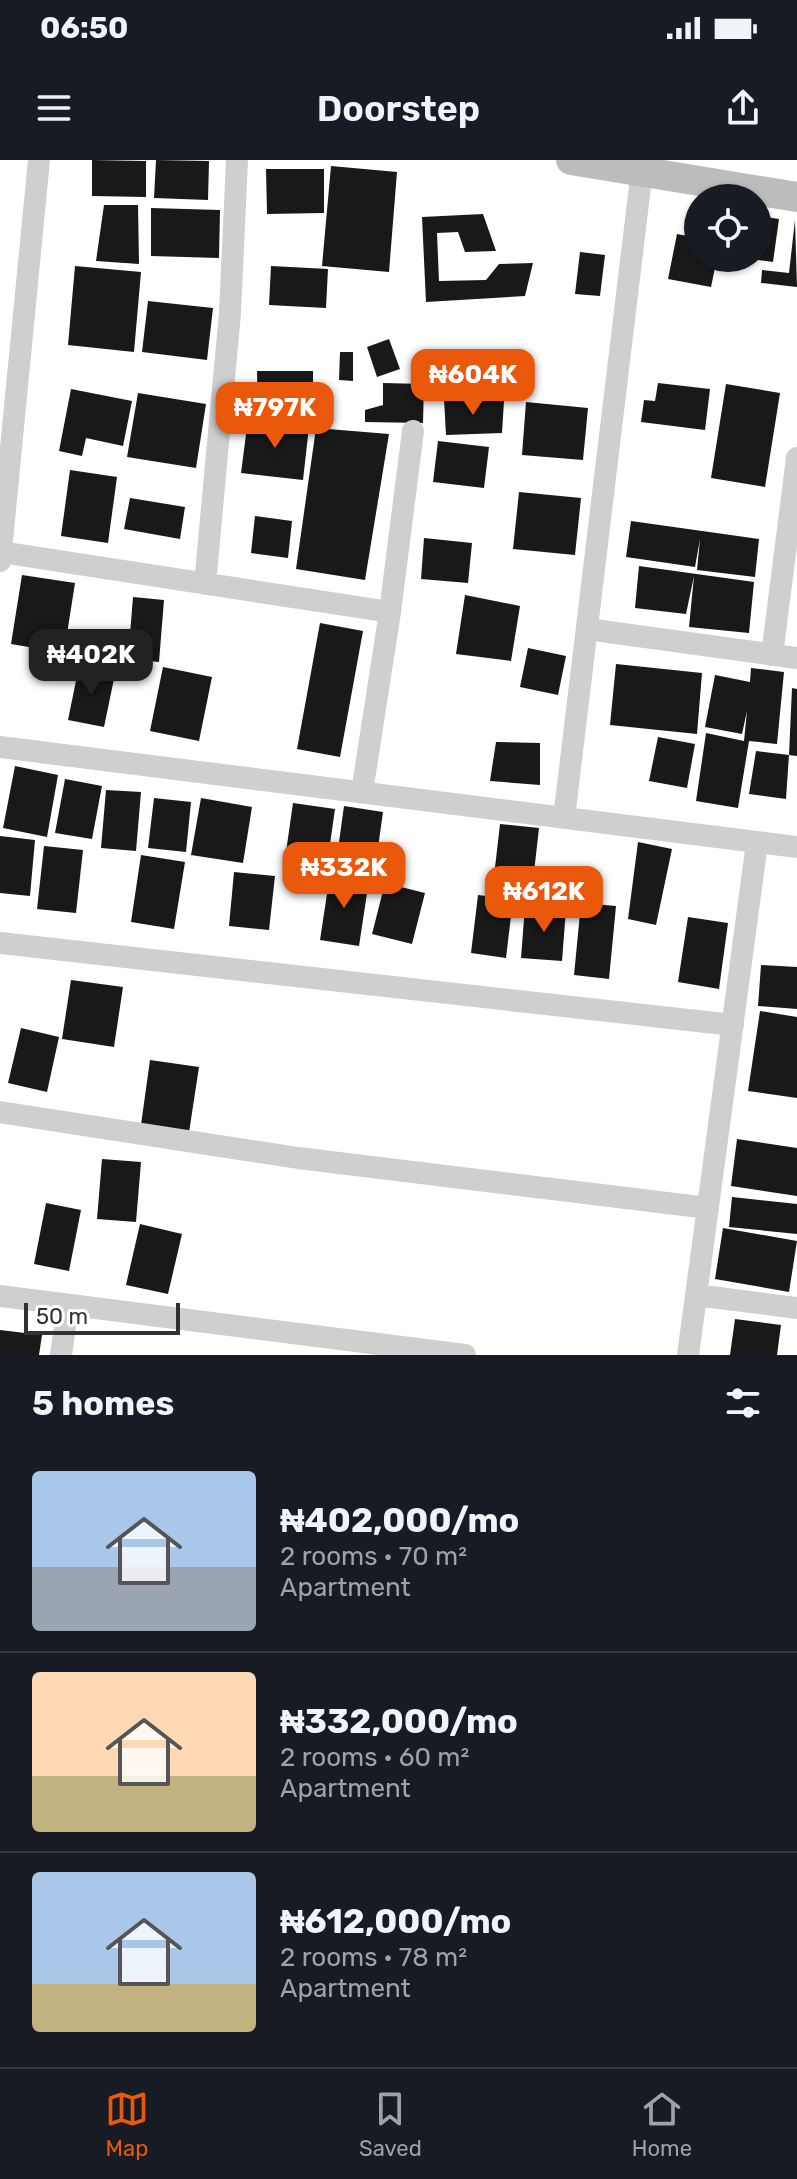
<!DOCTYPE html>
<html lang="en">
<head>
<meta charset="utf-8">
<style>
  body { margin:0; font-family:Rubik,sans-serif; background:#20242c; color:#f1f3f6; height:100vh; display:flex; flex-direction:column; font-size:30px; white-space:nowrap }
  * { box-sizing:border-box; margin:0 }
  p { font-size:26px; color:#9ea1a6 }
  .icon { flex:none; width:44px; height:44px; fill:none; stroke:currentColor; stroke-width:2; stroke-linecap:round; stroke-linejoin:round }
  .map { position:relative; height:1195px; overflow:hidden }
  .side { display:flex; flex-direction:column; background:#171b24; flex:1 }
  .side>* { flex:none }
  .controls { position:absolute; left:684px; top:24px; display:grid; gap:16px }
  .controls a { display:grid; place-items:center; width:88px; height:88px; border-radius:50%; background:#171b24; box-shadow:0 2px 6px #0004; font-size:40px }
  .scale { position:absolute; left:24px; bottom:20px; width:156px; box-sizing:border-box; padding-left:8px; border:4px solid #323232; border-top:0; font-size:22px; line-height:28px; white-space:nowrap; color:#323232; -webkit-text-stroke:6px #fff; paint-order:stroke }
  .price { position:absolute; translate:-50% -68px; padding:0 18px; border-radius:16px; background:#ea580c; color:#fff; font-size:26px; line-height:52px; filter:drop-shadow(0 2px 4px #0008) }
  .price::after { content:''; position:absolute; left:50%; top:48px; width:24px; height:18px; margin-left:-12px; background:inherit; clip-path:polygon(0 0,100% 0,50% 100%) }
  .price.selected { background:#222; color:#fff }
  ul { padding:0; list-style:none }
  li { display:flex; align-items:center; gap:24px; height:200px; padding:0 32px }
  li+li { border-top:2px solid #363941 }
  li span { display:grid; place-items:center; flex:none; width:224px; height:160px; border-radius:8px; color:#555 }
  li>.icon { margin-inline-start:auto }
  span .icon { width:96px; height:96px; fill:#fffc; stroke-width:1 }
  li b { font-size:34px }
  h2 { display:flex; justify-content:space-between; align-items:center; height:96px; padding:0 32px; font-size:34px }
  .status { display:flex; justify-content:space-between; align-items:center; height:56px; padding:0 40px; background:#171b24; direction:ltr }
  .status svg { height:22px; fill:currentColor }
  header { display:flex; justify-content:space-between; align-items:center; height:104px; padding:0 32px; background:#171b24; font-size:36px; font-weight:600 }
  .menu { display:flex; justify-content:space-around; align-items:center; height:112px; border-top:2px solid #363941; background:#171b24; font-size:22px; color:#9ea1a6 }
  .menu a { display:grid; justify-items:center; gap:4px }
  .menu .selected { color:#ea580c }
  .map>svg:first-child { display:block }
</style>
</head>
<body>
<div class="status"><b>06:50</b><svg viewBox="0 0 49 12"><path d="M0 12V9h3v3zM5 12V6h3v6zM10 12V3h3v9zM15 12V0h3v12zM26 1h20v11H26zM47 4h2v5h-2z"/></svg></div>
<header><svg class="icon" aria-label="menu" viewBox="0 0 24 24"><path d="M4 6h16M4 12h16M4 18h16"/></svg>Doorstep<svg class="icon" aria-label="share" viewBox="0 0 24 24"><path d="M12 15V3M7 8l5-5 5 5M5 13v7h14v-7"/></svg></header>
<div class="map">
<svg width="797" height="1195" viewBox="0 0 797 1195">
  <rect width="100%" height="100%" fill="#fff"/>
  <path fill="#191919" d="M92,0L146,1V37L92,36Z
    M156,0L209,1L208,40L154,38Z
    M331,6L397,12L389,112L322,106Z
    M266,9H324V53L267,54Z
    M104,45H138L139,104L96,101Z
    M151,48L220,50L219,98L151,96Z
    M483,54L496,91L465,92L458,72L437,73L439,121L486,120L499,104L533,103L525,136L426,142L422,57Z
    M758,56L779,59L773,102L758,100Z
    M795,60L797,127L761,123L762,110L789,113Z
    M677,74L698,78V98H717L711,127L668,119Z
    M580,92L605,95L600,136L575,134Z
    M75,106L141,112L134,192L68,185Z
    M271,106L328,109L326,148L269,145Z
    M148,141L213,148L207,200L142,192Z
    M389,179L400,209L377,217L367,187Z
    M340,192H353V221L339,220Z
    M257,211H313V260H258Z
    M383,223L424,224L423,263L365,262V250L383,245Z
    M658,223L710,229L705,270L641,262L644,240L655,241Z
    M726,224L780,233L765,327L711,318Z
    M71,229L132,241L123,286L86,278L82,296L59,291Z
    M138,233L206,244L196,308L127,297Z
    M444,239L504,241L502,273L446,275Z
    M526,242L588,248L583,300L522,295Z
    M248,259L309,267L303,320L241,313Z
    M316,268L389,274L365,420L296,409Z
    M438,281L489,287L484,328L433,322Z
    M70,310L117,317L108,383L61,376Z
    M519,332L581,338L575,395L513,389Z
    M130,338L185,347L180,379L124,369Z
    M255,356L292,361L288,398L251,393Z
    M631,361L759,379L755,417L697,410L700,379L695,407L626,397Z
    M424,378L472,383L468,423L421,419Z
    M639,406L754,422L749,473L689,467L694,416L686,454L635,448Z
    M22,415L75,423L64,493L11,484Z
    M465,435L520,446L511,501L456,494Z
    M133,437L164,440L159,502L128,499Z
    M320,463L363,471L340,597L297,589Z
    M528,488L566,496L558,535L520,527Z
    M616,504L702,513L697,574L610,565Z
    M79,506L115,514L104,567L68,560Z
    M163,507L212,517L199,581L150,571Z
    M751,508L784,512L777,584L749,581L738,648L696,641L706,573L744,581L747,551L742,574L705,567L715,515L750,522Z
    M792,528L797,529V596L789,595Z
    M658,577L695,584L687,628L649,621Z
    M496,582L540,583V625L490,621Z
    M756,591L789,595L786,639L749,634Z
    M15,606L58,615L47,677L3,668Z
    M65,619L102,626L92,679L55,673Z
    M106,630L141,632L136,691L101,688Z
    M154,638L191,642L186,692L148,688Z
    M201,638L252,647L243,703L191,695Z
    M293,643L335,649L325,719L283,713Z
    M344,646L383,652L374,716L335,711Z
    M500,664L539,668L532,730L493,725Z
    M0,676L35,680L30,736L0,733Z
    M638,682L672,689L656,765L628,759Z
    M44,686L83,690L76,753L37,749Z
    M141,695L185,702L174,769L131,762Z
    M234,712L275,716L269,770L229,766Z
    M330,714L369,720L359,786L320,780Z
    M385,723L425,733L412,784L372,774Z
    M478,735L513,739L506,798L471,793Z
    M581,743L616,746L609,819L574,815Z
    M525,746L566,749L562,801L521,798Z
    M688,757L728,763L719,829L678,822Z
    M761,805L797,807V849L758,846Z
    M71,820L123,827L114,887L62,879Z
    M760,851L797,857V938L748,931Z
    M21,868L59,877L47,932L8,923Z
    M150,900L199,907L188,979L140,972Z
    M737,979L797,988V1036L731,1026Z
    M102,999L141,1002L136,1062L97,1059Z
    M732,1037L797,1044V1074L729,1067Z
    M46,1043L81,1050L69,1111L34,1104Z
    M140,1064L182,1074L168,1134L126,1125Z
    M723,1068L797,1081L789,1132L715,1119Z
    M735,1159L781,1165L777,1195H730Z
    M0,1170L42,1175L39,1195H0Z"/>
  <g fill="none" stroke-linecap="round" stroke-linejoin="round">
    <path stroke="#cfcfcf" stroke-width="22" d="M1,392L390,452
      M0,401L39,0
      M205,424L230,153L237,0
      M587,469L797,498
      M772,495L797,298
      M0,587L797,687
      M362,632L390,452L413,271
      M564,658L642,10
      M0,783L733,865
      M0,952L298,998L708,1048
      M696,1135L797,1148
      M0,1136L465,1195
      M61,1195L68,1145
      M688,1195L757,683"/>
    <path stroke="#bcbcbc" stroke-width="30" d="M571,0L797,37"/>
  </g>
</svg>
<div class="controls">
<a><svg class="icon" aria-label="locate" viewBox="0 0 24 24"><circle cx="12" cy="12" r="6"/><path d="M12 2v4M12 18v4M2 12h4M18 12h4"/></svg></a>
</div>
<div class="scale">50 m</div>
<b class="price" style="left:473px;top:257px">₦604K</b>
<b class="price" style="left:275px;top:290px">₦797K</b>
<b class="price selected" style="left:91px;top:537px">₦402K</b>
<b class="price" style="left:344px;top:750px">₦332K</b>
<b class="price" style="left:544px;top:774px">₦612K</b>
</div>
<section class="side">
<h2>5 homes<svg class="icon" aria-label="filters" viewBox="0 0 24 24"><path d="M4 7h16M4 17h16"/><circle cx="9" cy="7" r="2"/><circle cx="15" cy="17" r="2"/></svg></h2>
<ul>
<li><span style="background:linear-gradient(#a9c7e8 60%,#9aa5b1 0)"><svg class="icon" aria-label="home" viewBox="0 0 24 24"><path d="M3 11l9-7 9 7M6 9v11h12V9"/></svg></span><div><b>₦402,000/mo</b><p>2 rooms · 70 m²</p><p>Apartment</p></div></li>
<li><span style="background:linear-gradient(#ffd9b3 65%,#c2b280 0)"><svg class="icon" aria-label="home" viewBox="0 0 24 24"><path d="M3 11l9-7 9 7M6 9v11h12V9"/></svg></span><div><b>₦332,000/mo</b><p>2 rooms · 60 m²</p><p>Apartment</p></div></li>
<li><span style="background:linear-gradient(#a9c7e8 70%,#c2b280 0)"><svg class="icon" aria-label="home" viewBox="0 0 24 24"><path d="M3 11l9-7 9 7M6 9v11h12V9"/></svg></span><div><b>₦612,000/mo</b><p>2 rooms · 78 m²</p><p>Apartment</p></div></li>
</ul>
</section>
<nav class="menu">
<a class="selected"><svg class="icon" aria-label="map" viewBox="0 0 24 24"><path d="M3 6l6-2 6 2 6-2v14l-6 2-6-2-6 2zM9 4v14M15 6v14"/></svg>Map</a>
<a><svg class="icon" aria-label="saved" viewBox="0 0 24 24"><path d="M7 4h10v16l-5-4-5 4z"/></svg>Saved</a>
<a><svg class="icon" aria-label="home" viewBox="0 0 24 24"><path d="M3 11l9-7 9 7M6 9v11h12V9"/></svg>Home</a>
</nav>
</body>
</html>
